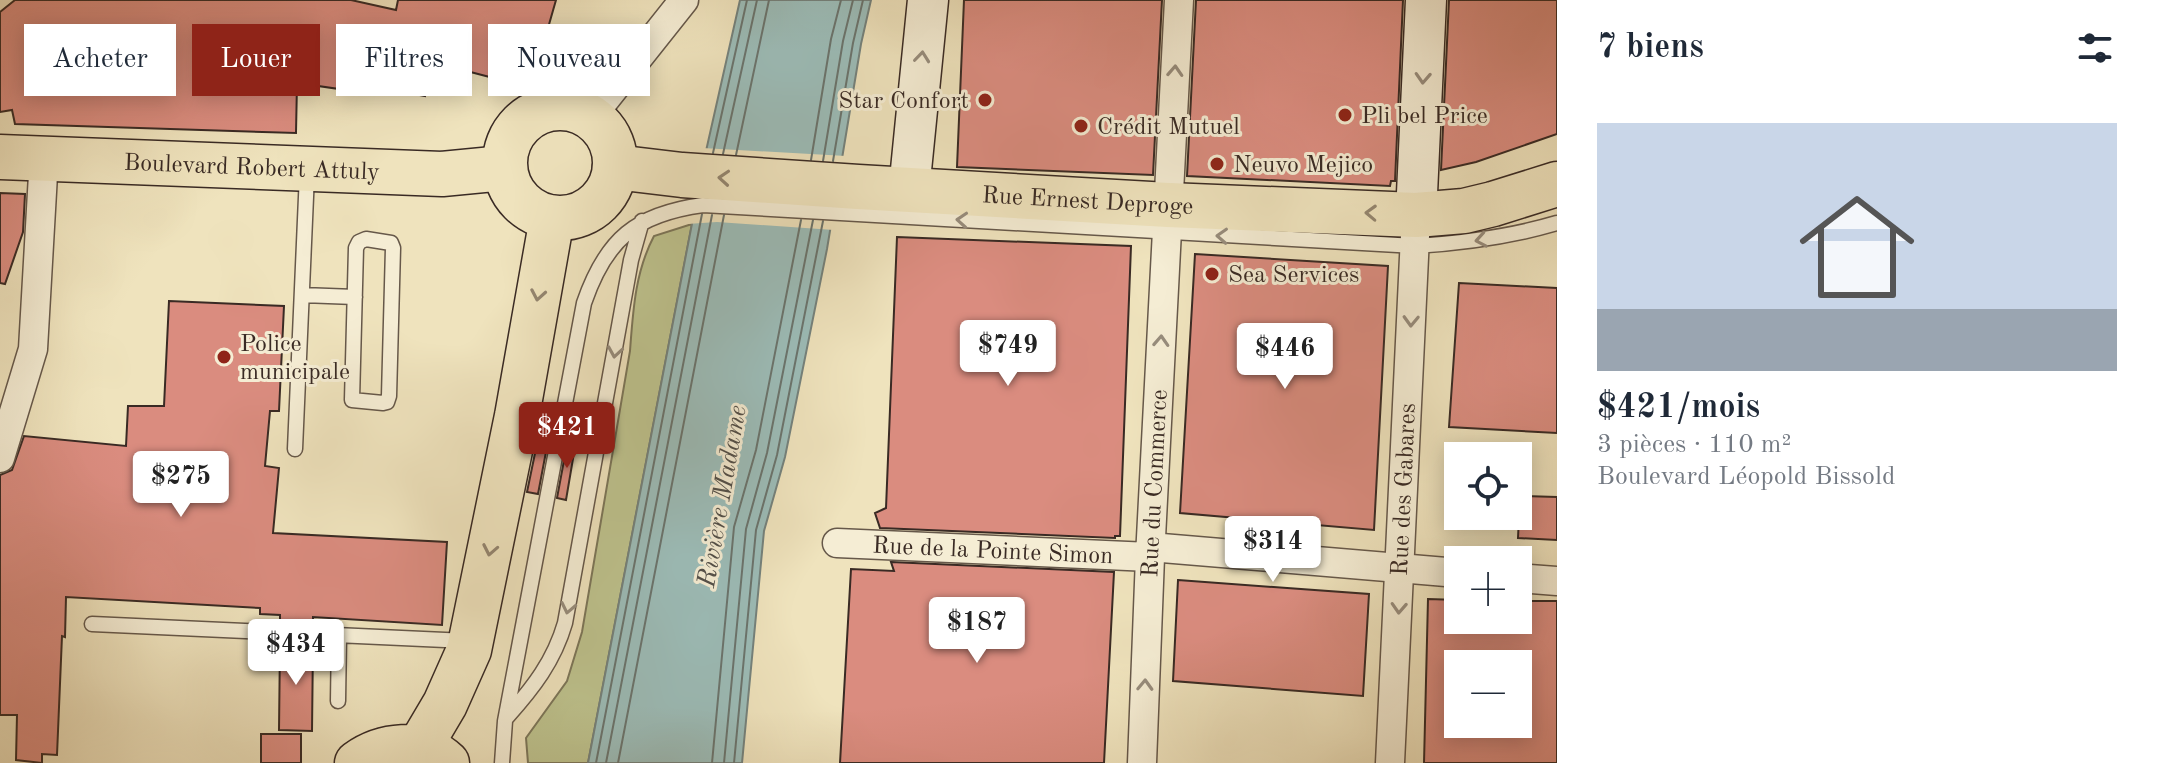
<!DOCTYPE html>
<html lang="fr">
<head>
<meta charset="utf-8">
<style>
  body { margin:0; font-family:"Old Standard TT",serif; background:#f6f6f7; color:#1f2937; height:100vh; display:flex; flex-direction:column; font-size:30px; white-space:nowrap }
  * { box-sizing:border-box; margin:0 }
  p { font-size:26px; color:#747a83 }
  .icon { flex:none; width:44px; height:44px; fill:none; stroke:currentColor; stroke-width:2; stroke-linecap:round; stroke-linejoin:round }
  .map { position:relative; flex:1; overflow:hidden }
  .panel { display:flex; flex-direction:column; background:#fff; width:600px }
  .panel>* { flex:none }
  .guide { position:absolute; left:24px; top:24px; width:760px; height:72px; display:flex; gap:16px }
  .controls { position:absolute; left:1444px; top:442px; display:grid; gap:16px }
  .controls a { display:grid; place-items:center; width:88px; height:88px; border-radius:0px; background:#fff; box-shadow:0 4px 20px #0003; font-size:40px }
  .price { position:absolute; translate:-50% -68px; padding:0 18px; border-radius:8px; background:#fff; color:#222; font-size:26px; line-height:52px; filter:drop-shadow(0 2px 4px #0008) }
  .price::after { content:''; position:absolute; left:50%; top:48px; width:24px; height:18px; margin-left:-12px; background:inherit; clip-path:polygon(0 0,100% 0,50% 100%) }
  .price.selected { background:#8f2418; color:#fff }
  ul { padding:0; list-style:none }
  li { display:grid; align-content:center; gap:16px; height:424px; padding:0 40px }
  li span { display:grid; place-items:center; height:248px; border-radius:0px; color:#555 }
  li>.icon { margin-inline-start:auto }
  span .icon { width:144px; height:144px; fill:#fffc; stroke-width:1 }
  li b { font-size:34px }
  h2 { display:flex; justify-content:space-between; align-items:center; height:96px; padding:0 40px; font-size:34px }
  .tag { padding:0 28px; border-radius:0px; background:#fff; box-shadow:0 4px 20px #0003; font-size:28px; line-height:72px }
  .tag.selected { background:#8f2418; color:#fff }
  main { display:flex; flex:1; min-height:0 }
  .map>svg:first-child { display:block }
</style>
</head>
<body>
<main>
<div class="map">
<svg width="1557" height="763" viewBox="0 0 1557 763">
  <rect width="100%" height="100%" fill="#efe3bd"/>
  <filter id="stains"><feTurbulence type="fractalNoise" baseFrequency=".0025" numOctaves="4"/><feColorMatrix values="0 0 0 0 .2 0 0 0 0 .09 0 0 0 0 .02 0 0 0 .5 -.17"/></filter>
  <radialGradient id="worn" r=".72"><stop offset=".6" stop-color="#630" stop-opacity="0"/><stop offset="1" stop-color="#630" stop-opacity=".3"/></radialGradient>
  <path fill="#bec38e" stroke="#7c7659" stroke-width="2" d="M692,224L588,763H528L526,738L567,681L582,632L630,351C633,311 635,272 654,236Z"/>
  <path fill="#9cbdb9" stroke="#74827d" stroke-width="2" d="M740,0H871L861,44L827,249L785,457L764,531L742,763H588L706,151Z"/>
  <path fill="#efe3bd" d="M702,148L846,156L834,230L717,222L687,224Z"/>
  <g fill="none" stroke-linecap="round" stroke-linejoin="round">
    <path stroke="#6a746e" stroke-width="2" d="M713,153L747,0
      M723,154L757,0
      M736,155L769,0
      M811,160L831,39L841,0
      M823,161L843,41L853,0
      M833,161L853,43L863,0
      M596,763L702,214
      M606,763L712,215
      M618,763L724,215
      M712,763L734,527L756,450L801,220
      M724,763L746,529L767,453L813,220
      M734,763L756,530L777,455L823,221"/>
  </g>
  <path fill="#da8c7f" stroke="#392a24" stroke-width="2" fill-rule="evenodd" d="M15,0H351L396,10L398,0H556L542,49L539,48L533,72L509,65L505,81L432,62L425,96L368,85L367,93L297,83L296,133L15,124L12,110L0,112V12Z
    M964,0H1162L1153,175L957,167Z
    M1196,0H1403L1395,181H1391L1390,186L1187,176Z
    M1449,0H1557V134L1476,162L1441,170Z
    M0,193L25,194L23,232L5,284L0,283Z
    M897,237L1131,246L1120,536H1115V538L880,528L875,513L886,508Z
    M1195,254L1388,266L1374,530L1180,513Z
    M1459,283L1557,288V433L1449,427Z
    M169,301L284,306L279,411H270L265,466L279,468L273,533L447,542L442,625L313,617V624L280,623V615L260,614V608L66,597L65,637L62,636L57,755L42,754V763L16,760L17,715H0V475L12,470L24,436L126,446L128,406H164Z
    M539,434L549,436L538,494L527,492Z
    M568,439L576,441L566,500L557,498Z
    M1520,496L1557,497V540L1518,538Z
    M891,562L1114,572L1104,763H840L851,569L894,571Z
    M1178,580L1369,594L1363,696L1173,681Z
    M1428,599L1458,600V620H1518V601H1557V763H1424ZM1458,664H1518V724H1458Z
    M280,643L313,644L312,731L279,730Z
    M261,734H301V763H261Z"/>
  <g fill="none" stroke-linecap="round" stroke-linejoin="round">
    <defs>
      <path id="service" d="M366,239L391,243L393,248L389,396L387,402L383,403L352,400L356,248L359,242Z
        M302,295L355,297
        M295,449L307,174
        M92,624L467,641
        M338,701L339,636
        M507,717C533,688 554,661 565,623L631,260L642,221
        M502,763L505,721L584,303C606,239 636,214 703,205L1415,246C1463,243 1510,237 1557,223"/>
      <g id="minor">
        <path d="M591,117L684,0"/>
        <path d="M0,458L33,349L44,157"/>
        <path id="s1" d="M837,543L1150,557"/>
        <path d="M1150,547L1458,573"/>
        <path d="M1518,578L1557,581"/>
        <path id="s2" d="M1142,763L1150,557L1179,0"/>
        <path id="s3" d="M1390,763L1416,215"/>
      </g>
      <path id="secondary" d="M909,190L928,0
        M1416,215L1426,0"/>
      <g id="primary">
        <circle cx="560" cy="163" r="55"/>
        <path id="s4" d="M0,157L442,174L504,168"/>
        <path id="s5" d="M615,167L682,175L858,187L1168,205L1416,215L1464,211L1493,204L1557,184"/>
        <path d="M419,748L445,704L469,650L517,416L552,218"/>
        <path d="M357,763C382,745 422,739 447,763"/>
      </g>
    </defs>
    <use href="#service" stroke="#66584a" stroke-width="17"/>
    <use href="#minor" stroke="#66584a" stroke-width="31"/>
    <use href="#secondary" stroke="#392a24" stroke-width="43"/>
    <use href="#primary" stroke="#392a24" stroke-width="47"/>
    <use href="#service" stroke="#f5edd4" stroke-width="14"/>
    <use href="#minor" stroke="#f5edd4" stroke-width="28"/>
    <use href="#secondary" stroke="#f5edd4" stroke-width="40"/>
    <use href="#primary" stroke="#efe3bd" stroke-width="44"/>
  </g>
  <defs><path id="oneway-chevron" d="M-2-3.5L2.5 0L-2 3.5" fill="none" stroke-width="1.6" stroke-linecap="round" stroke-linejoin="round" transform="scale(2)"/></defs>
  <g stroke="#978c7c">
    <use href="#oneway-chevron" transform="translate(922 57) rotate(-84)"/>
    <use href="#oneway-chevron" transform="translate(1175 71) rotate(-87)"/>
    <use href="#oneway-chevron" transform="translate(1423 78) rotate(93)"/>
    <use href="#oneway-chevron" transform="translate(962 220) rotate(-176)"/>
    <use href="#oneway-chevron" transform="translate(1222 236) rotate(-177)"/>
    <use href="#oneway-chevron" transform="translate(1481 240) rotate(170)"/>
    <use href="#oneway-chevron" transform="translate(1411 321) rotate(92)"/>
    <use href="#oneway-chevron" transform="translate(1161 341) rotate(-87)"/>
    <use href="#oneway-chevron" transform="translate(615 352) rotate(99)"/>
    <use href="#oneway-chevron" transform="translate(568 608) rotate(102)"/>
    <use href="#oneway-chevron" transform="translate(1399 608) rotate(93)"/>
    <use href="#oneway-chevron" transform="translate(1145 685) rotate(-88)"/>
  </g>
  <g stroke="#948670">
    <use href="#oneway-chevron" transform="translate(724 178) rotate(-176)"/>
    <use href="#oneway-chevron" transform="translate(1371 213) rotate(-178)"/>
    <use href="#oneway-chevron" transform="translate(538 295) rotate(100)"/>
    <use href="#oneway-chevron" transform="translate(490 550) rotate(101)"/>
  </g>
  <g fill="#8f2418" stroke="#f5edd4" stroke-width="3">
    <circle cx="985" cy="100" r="8"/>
    <circle cx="1345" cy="115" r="8"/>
    <circle cx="1081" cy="126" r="8"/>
    <circle cx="1217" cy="164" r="8"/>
    <circle cx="1212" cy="274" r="8"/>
    <circle cx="224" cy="357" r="8"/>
  </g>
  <g text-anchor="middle" stroke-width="6" stroke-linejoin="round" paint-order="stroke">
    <g font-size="24" fill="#392a24" stroke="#f5edd4" text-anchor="start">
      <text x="969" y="108" text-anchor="end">Star Confort</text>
      <text x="1361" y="123">Pli bel Price</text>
      <text x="1097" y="134">Crédit Mutuel</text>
      <text x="1233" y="172">Neuvo Mejico</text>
      <text x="1228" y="282">Sea Services</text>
      <text x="240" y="351">Police<tspan x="240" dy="28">municipale</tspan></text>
    </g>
    <g font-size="24" fill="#392a24" stroke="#f5edd4">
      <text dy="8" stroke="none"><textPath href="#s4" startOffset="252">Boulevard Robert Attuly</textPath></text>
      <text dy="8" stroke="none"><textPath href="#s5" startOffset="474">Rue Ernest Deproge</textPath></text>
      <text dy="8" stroke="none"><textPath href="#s2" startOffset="280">Rue du Commerce</textPath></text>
      <text dy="8" stroke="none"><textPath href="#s3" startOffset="274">Rue des Gabares</textPath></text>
      <text dy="8" stroke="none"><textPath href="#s1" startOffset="156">Rue de la Pointe Simon</textPath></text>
    </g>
    <g font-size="26" font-style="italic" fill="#524f49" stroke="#f5edd4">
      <text transform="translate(721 496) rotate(-80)" y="9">Rivière Madame</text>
    </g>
  </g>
  <rect width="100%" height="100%" filter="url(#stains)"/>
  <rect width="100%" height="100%" fill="url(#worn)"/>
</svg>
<div class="controls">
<a><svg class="icon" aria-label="locate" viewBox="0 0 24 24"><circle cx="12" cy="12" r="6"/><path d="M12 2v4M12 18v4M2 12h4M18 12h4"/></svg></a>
<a>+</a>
<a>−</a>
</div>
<b class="price" style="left:1008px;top:388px">$749</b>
<b class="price" style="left:1285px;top:391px">$446</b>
<b class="price selected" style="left:567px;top:470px">$421</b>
<b class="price" style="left:181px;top:519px">$275</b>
<b class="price" style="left:1273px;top:584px">$314</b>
<b class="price" style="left:977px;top:665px">$187</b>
<b class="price" style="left:296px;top:687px">$434</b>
<div class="guide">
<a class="tag">Acheter</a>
<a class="tag selected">Louer</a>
<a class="tag">Filtres</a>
<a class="tag">Nouveau</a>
</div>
</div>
<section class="panel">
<h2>7 biens<svg class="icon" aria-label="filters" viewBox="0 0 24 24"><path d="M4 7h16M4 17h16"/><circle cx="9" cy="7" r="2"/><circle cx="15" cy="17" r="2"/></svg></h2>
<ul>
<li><span style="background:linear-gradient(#c9d6e8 75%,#9aa5b1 0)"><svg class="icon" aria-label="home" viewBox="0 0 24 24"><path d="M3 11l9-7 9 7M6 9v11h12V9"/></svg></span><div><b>$421/mois</b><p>3 pièces · 110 m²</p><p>Boulevard Léopold Bissold</p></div></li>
</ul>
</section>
</main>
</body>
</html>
